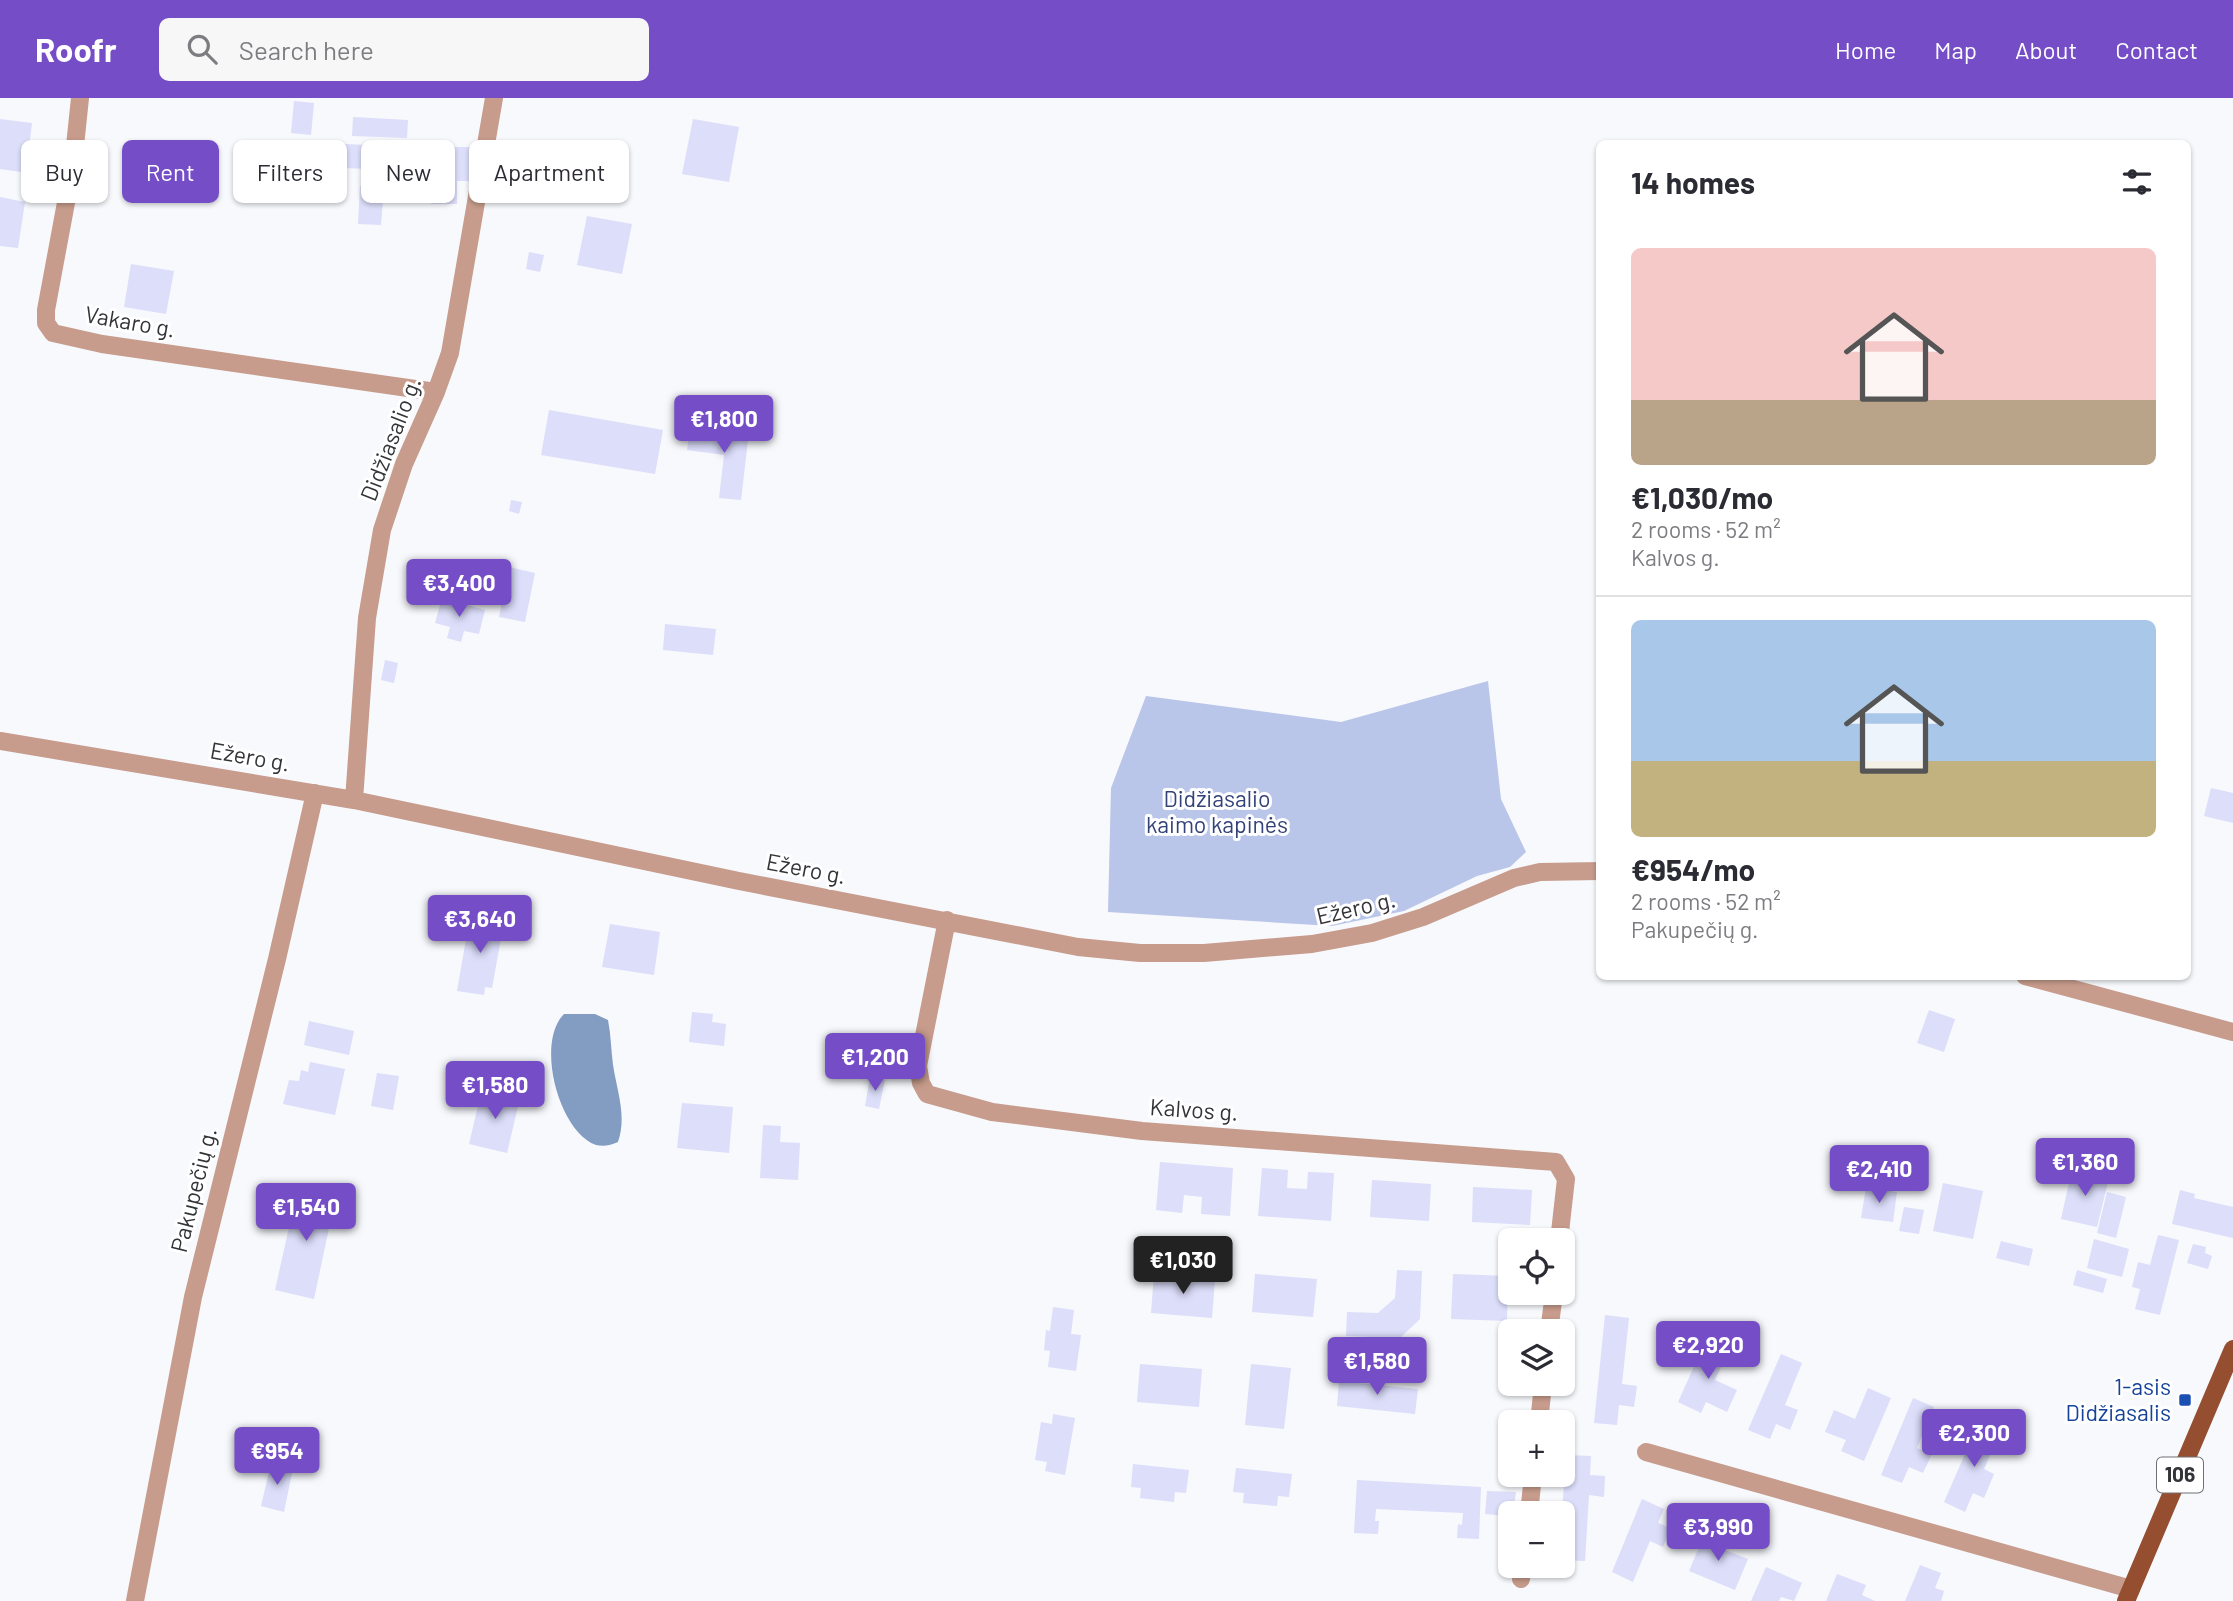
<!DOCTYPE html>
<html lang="en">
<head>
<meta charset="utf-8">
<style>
  body { margin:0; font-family:Barlow,sans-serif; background:#f7f7f7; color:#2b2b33; height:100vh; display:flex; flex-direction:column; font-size:26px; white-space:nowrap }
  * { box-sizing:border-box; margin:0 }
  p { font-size:23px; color:#7c7c81 }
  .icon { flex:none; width:38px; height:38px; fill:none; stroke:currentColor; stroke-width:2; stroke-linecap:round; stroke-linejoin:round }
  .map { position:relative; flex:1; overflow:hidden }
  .panel { position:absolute; left:1596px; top:42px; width:595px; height:840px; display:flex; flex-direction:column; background:#fff; border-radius:10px; box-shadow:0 2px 5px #0004 }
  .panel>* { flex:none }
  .guide { position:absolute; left:21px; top:42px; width:665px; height:63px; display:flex; gap:14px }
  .buttons { position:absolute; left:1498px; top:1130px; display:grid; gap:14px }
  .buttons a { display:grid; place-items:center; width:77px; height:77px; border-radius:10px; background:#fff; box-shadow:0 2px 5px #0004; font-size:35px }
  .price { position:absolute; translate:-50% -60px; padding:0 16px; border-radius:7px; background:#754ec7; color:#fff; font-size:23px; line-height:46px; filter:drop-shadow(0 2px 4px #0008) }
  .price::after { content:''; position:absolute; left:50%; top:42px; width:21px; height:16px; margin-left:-10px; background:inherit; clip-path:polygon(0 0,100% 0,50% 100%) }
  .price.on { background:#222; color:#fff }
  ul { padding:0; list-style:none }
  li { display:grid; align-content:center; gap:14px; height:371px; padding:0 35px }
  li+li { border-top:2px solid #e1e1e2 }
  li span { display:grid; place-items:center; height:217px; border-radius:10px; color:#555 }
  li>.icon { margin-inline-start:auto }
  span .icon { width:126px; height:126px; fill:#fffc; stroke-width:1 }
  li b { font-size:30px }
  h2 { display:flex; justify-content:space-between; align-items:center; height:84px; padding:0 35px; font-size:30px }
  .tag { padding:0 24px; border-radius:10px; background:#fff; box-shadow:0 2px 5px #0004; font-size:24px; line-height:63px }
  .tag.on { background:#754ec7; color:#fff }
  header { display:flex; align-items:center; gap:42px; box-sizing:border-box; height:98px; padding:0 35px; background:#754ec7; color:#fff }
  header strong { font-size:33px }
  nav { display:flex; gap:38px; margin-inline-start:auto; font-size:24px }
  .search { width:490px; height:63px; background:#f7f7f7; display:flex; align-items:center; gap:18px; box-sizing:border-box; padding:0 24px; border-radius:10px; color:#7c7c81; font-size:26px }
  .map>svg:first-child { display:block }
</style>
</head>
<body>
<header>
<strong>Roofr</strong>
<div class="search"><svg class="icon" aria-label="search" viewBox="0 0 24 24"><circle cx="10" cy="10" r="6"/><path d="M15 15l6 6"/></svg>Search here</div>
<nav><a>Home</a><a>Map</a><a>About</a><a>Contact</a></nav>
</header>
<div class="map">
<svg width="2233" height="1503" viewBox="0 0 2233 1503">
  <rect width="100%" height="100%" fill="#f7f9fd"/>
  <path fill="#b9c5e9" d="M1488,583L1501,701L1526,754L1510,769L1477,778L1404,813L1332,828L1108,814L1111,690L1146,598L1341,624Z"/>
  <path fill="#829cc2" d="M564,916H595L608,922C611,937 611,952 613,967C617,993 627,1018 618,1044C611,1047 604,1049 596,1047C559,1034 535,945 564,916Z"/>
  <path fill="#dcdefa" d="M294,3L314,5L311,37L291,35Z
    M353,19L408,22L407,40L352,38Z
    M0,21L32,25L29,50H23L21,74L0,71Z
    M693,21L739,29L729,84L682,76Z
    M345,46L367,47L366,71L344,70Z
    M431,49H472V83H457V106H431V85H423V67H431Z
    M360,88L384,90L381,127L358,126Z
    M0,99L25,104L18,150L0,148Z
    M587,118L632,126L622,176L577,167Z
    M529,154L544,157L540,174L526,171Z
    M131,166L174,173L166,216L124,209Z
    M549,312L663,332L655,376L541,357Z
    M690,327L749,334L741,402L719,400L724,357L687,352Z
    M511,402L522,404L519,416L509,413Z
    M472,468L490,470L486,497L468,494Z
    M509,469L535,475L525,524L499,519Z
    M442,500L485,512L479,536L464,533L461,544L447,540L450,529L435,525Z
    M665,526L716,531L713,557L663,552Z
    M385,562L398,565L394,585L381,582Z
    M2211,690L2233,695V725L2204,718Z
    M470,818L504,824L492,890L485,889L484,897L457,893Z
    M610,826L660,834L654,877L602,869Z
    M1929,912L1955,921L1944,954L1917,945Z
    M692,914L713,916L712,924L726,926L724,948L689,944Z
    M309,923L354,933L349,957L304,947Z
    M310,964L345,971L335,1017L283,1006L289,982L299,983L301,972L308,974Z
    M377,975L399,978L393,1012L371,1008Z
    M870,979L885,982L879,1011L865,1008Z
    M482,991L520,1000L507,1055L469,1046Z
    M682,1005L733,1009L729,1055L677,1050Z
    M763,1027L781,1028L780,1044L800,1045L798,1082L760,1080Z
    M1160,1064L1233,1070L1230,1118L1201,1116L1202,1099L1184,1097L1182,1115L1156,1112Z
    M1262,1070L1288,1072L1287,1090L1307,1091L1308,1074L1334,1075L1331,1123L1258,1118Z
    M2072,1071L2109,1080L2097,1129L2061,1121Z
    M1372,1082L1431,1086L1429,1123L1370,1119Z
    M1943,1085L1983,1093L1973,1141L1933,1133Z
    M298,1089L336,1097L314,1201L275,1192Z
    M1473,1089L1532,1092L1530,1127L1472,1124Z
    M1866,1090L1897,1094L1893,1124L1861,1120Z
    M2180,1092L2195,1096L2194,1100L2233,1109V1140L2172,1126Z
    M2107,1094L2126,1099L2116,1140L2097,1135Z
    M1904,1109L1924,1112L1919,1136L1899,1133Z
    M2158,1137L2179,1142L2160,1217L2135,1211L2140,1191L2132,1189L2138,1164L2150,1167Z
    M2094,1141L2129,1151L2122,1179L2087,1170Z
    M2001,1143L2033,1151L2029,1168L1996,1160Z
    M2193,1146L2206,1149L2205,1155L2212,1158L2208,1171L2187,1165Z
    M1397,1172L1422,1173L1420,1221L1400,1240L1346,1238L1347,1214L1378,1215L1395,1200Z
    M2077,1172L2107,1181L2103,1195L2073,1187Z
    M1154,1176L1215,1182L1212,1220L1151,1215Z
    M1255,1176L1317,1181L1313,1219L1252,1214Z
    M1453,1176L1508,1178L1507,1223L1451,1221Z
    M1053,1209L1074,1212L1071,1236L1081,1237L1076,1273L1048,1269L1050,1253L1044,1252L1046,1232L1050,1233Z
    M1605,1217L1629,1220L1622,1286L1637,1288L1634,1309L1619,1307L1617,1327L1594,1325Z
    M1706,1242L1729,1252L1715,1282L1737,1292L1727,1314L1706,1304L1701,1315L1678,1304Z
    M1781,1256L1802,1265L1785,1307L1798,1312L1790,1332L1776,1326L1770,1341L1748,1332Z
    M1140,1266L1202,1271L1199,1309L1137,1304Z
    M1251,1266L1291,1270L1284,1331L1245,1327Z
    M1339,1283L1418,1291L1415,1316L1337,1308Z
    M1868,1290L1891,1300L1864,1363L1841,1353L1846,1342L1825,1334L1834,1312L1855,1321Z
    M1913,1300L1934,1309L1917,1350L1932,1356L1923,1375L1909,1369L1902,1385L1881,1377Z
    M1053,1316L1075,1320L1065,1377L1045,1373L1047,1364L1035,1362L1041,1324L1052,1326Z
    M1979,1324L2001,1333L1984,1371L1994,1376L1984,1400L1973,1395L1965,1414L1944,1404Z
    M1566,1357L1591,1358L1590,1377L1605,1378L1604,1399L1589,1397L1585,1463L1563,1462L1562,1416Z
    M271,1365L293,1370L284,1414L261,1408Z
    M1133,1366L1189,1372L1186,1395L1175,1394L1174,1404L1140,1400L1141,1390L1131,1389Z
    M1236,1370L1292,1376L1289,1399L1278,1398L1277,1408L1243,1405L1244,1395L1233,1394Z
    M1357,1382L1481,1389L1479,1441L1457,1440L1458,1426L1462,1427L1463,1415L1376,1411L1375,1423H1379L1378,1436L1354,1435Z
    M1487,1393L1516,1394L1513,1416H1510V1418L1485,1416Z
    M1642,1401L1664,1411L1658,1425L1671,1430L1663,1449L1650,1443L1633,1484L1612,1474Z
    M1705,1435L1728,1444L1725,1452L1748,1461L1735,1492L1689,1473Z
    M1920,1467L1941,1475L1935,1490L1944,1493L1941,1503H1905Z
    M1766,1469L1802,1485L1794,1503L1781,1499L1779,1503H1751Z
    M1837,1476L1866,1487L1862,1497L1875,1503H1826Z"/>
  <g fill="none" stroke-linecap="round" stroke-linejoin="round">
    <path stroke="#c79c8c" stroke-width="18" d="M80,0L73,67L46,212V225L53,235L102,246L436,294
      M0,643L354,702L739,783L1078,849L1140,855H1204L1312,846L1372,835L1423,819L1514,780L1540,774L1600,773
      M354,702L367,520L382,432L404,366L436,294L450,255L494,0
      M947,822L918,968L921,985L927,996L992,1014L1142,1033L1556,1064L1566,1081L1559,1143
      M2025,878L2233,934
      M1549,1234L1554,1195
      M1539,1325L1543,1286
      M1646,1354L2131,1491
      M1529,1416L1533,1377
      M1521,1481L1523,1468
      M135,1503L193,1199L277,861L315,695"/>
    <path stroke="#954e30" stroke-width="18" d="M2126,1503L2233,1251"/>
  </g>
  <rect fill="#1a4fb4" stroke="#fff" stroke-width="2.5" x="2178" y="1295" width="14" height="14" rx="3.5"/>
  <g text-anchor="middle" stroke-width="6" stroke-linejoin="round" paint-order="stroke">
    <rect fill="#fff" stroke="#707174" stroke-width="2" x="2157" y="1359.5" width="46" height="35" rx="5"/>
    <g font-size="21" font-weight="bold" fill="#333438">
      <text x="2180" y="1384">106</text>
    </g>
    <g font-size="23" fill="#333438" stroke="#fff">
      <text transform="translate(130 224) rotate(10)" y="8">Vakaro g.</text>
      <text transform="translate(391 341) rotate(-69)" y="8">Didžiasalio g.</text>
      <text transform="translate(250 659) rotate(10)" y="8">Ežero g.</text>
      <text transform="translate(806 771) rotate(11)" y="8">Ežero g.</text>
      <text transform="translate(1356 810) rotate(-13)" y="8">Ežero g.</text>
      <text transform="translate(1194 1012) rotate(4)" y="8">Kalvos g.</text>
      <text transform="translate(194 1092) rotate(-76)" y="8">Pakupečių g.</text>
    </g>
    <g font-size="23" fill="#334279" stroke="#fff">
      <text x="1217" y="709">Didžiasalio<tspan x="1217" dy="26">kaimo kapinės</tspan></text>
    </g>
    <g font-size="23" fill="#164399" stroke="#fff" text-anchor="end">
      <text x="2171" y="1297">1-asis<tspan x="2171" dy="26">Didžiasalis</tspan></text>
    </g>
  </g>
</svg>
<div class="buttons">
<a><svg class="icon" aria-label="locate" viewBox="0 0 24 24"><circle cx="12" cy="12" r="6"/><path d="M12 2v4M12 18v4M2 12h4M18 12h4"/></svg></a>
<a><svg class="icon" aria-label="layers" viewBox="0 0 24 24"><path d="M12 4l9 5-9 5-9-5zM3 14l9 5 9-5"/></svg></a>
<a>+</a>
<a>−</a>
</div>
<b class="price" style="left:724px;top:357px">€1,800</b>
<b class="price" style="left:459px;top:521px">€3,400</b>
<b class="price" style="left:480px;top:857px">€3,640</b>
<b class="price" style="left:875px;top:995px">€1,200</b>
<b class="price" style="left:495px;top:1023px">€1,580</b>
<b class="price" style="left:2085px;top:1100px">€1,360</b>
<b class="price" style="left:1879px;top:1107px">€2,410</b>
<b class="price" style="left:306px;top:1145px">€1,540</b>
<b class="price on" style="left:1183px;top:1198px">€1,030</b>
<b class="price" style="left:1708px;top:1283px">€2,920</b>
<b class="price" style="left:1377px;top:1299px">€1,580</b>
<b class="price" style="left:1974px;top:1371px">€2,300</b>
<b class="price" style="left:277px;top:1389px">€954</b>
<b class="price" style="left:1718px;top:1465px">€3,990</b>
<div class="guide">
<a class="tag">Buy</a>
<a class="tag on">Rent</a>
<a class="tag">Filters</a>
<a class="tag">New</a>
<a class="tag">Apartment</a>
</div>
<section class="panel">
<h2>14 homes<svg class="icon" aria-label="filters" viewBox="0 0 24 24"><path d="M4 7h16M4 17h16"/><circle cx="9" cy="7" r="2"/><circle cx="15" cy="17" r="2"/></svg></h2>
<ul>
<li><span style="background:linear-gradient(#f6c9c9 70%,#b9a48a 0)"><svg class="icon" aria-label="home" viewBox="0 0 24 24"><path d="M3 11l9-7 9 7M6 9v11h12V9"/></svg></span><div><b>€1,030/mo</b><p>2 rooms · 52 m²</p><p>Kalvos g.</p></div></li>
<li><span style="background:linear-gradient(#a9c7e8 65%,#c2b280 0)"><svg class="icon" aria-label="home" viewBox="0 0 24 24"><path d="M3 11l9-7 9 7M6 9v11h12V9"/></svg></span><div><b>€954/mo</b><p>2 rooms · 52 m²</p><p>Pakupečių g.</p></div></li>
</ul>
</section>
</div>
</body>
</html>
